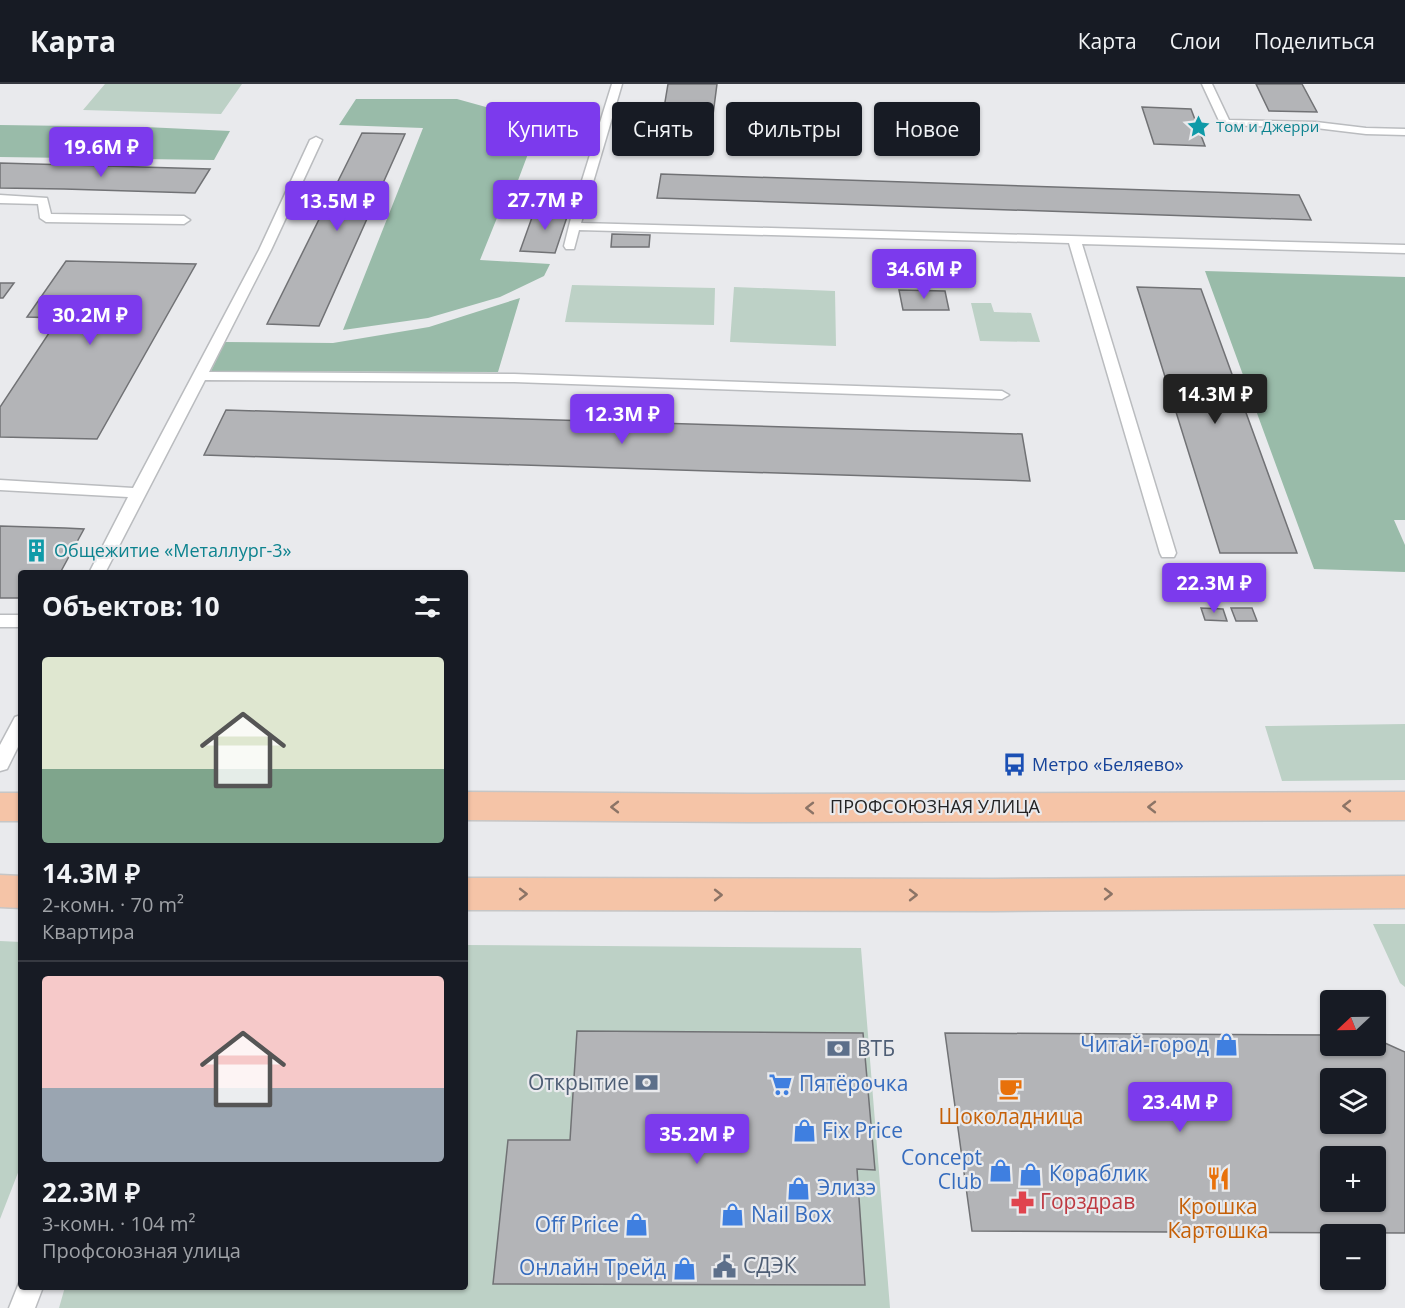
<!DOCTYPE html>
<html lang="ru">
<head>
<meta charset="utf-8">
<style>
  body { margin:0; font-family:"Open Sans",sans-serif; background:#242831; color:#f1f3f6; height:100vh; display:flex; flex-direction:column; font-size:22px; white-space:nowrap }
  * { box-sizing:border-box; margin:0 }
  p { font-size:20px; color:#9ea1a6 }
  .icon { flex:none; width:33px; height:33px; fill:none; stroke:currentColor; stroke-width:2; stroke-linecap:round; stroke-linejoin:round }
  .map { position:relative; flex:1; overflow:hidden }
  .drawer { position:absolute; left:18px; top:486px; width:450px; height:720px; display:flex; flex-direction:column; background:#171b24; border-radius:6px; box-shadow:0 2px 4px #0004 }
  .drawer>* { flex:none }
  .banner { position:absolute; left:486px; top:18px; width:570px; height:54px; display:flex; gap:12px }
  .needle { width:39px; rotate:248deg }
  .tools { position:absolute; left:1320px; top:906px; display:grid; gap:12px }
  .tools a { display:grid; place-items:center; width:66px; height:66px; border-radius:6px; background:#171b24; box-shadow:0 2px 4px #0004; font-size:30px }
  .price { position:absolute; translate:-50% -51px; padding:0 14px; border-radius:6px; background:#7c3aed; color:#fff; font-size:20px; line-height:39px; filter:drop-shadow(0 2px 3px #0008) }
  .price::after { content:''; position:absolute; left:50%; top:36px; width:18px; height:14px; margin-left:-9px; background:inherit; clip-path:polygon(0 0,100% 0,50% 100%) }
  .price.on { background:#222; color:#fff }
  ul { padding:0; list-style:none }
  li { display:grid; align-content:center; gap:12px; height:318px; padding:0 24px }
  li+li { border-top:2px solid #363941 }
  li span { display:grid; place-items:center; height:186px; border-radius:6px; color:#555 }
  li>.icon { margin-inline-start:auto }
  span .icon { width:108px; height:108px; fill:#fffc; stroke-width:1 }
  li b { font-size:26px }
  h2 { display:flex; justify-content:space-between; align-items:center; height:72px; padding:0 24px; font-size:26px }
  .pill { padding:0 21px; border-radius:6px; background:#171b24; box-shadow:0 2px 4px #0004; font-size:21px; line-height:54px }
  .pill.on { background:#7c3aed; color:#fff }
  header { display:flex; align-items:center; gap:36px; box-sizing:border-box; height:84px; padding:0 30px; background:#171b24; border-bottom:2px solid #363941 }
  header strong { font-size:28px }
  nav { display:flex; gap:33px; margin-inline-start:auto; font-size:21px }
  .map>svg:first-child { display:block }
</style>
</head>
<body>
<header>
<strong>Карта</strong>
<nav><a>Карта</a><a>Слои</a><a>Поделиться</a></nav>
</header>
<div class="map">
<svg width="1405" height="1224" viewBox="0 0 1405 1224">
  <rect width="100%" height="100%" fill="#e9eaed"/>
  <path fill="#bdd1c6" d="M105,0H242L221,30L83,26Z
    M572,201L715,204L714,241L565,238Z
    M734,203L835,207L836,262L730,258Z
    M971,219H991L994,228L1031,229L1040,258L980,257Z
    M1405,640V696L1282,697L1265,642Z
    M1373,840H1405V903L1400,899Z
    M0,857L21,858V1081L0,1135Z
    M465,861L861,864L890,1224H59L65,1203H465Z"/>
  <path fill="#99bba9" d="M356,15H457L504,28H526L522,37L540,38L511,115L501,124L480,176L550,180L544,192L500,213L428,234L343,246L423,44L339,41Z
    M0,41L145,43L230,47L214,76L0,73Z
    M1205,187L1405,193V436H1394L1405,461V488L1314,485Z
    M520,214L498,288L211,287L225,258L333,259L429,243Z"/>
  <path fill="#b3b4b7" stroke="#717275" stroke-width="1.5" fill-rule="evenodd" d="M668,0H717L713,31L663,30Z
    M1256,0H1302L1317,28L1269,27Z
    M504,19L526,20L523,27L501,26Z
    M529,19L557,20L552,36H529L532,25H527Z
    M1142,23L1191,25L1205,62L1154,60Z
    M362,49L405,50L319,242L267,240Z
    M0,79L210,85L195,109L64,105L0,104Z
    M661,90L1299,111L1311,136L657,114Z
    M535,125L569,127L555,169L520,167Z
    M612,150L650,151L649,163H611Z
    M66,177L196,180L97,355L0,353V323L59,234L27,233Z
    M0,199H14L3,214H0Z
    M1137,203L1201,205L1297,469H1220Z
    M899,206L945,207L949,226H903Z
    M226,326L1022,350L1030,397L204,371Z
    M0,442L65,444L84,445L60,489H21V514H0Z
    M1201,524L1223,525L1227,537L1205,536Z
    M1231,524H1252L1257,537H1236Z
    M577,947L863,949L875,1086L857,1085L865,1201L493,1200L508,1056H570Z
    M945,949L1330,951V962H1376V955L1405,968V1149L972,1147ZM1330,994H1376V1040H1330ZM1330,1072H1376V1118H1330Z"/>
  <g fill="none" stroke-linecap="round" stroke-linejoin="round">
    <defs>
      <path id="service" d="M612,0H622L581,139L1405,161V169L1082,160L1176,469L1174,473H1162L1160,469L1069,159L579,146L574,165H566L564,162L573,126L524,125L518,121L524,117L575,119Z
        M1202,0H1212L1229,36L1316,38L1366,44L1405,45V51L1366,50L1316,44L1221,41Z
        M316,53L322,56L271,166L209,288L514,290L1002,307L1009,311L1002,315L514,298L205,296L105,489H89L128,413L0,406V396L133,404L259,166L310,56Z
        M0,111L47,114L51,130L184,132L190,136L184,140L46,138L40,134L38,120L0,119Z
        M0,531H21V543H0Z
        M21,631V657L7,685L0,687V661L15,633Z
        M21,1194V1203H43L35,1224H9Z"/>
      <path id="primary" d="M465,708L748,710L1405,708V736L748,738L465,736Z
        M0,709H21V737H0Z
        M0,791L21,792V824L0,823Z
        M1405,792V824L993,827L465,826V794L993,795Z"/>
    </defs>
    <use href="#service" stroke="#babcbf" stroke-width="3"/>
    <use href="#primary" stroke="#c6c6c6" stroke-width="3"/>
    <use href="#service" fill="#fff" fill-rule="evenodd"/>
    <use href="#primary" fill="#f5c4a7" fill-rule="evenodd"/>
  </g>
  <defs><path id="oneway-chevron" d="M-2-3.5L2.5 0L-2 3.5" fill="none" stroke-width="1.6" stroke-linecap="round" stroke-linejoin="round" transform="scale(1.5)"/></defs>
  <g stroke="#8c7466">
    <use href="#oneway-chevron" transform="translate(1347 722) rotate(180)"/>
    <use href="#oneway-chevron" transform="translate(615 723) rotate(-180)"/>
    <use href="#oneway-chevron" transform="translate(1152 723) rotate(180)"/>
    <use href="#oneway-chevron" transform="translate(810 724) rotate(180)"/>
    <use href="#oneway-chevron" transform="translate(523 810)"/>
    <use href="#oneway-chevron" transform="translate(1108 810)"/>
    <use href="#oneway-chevron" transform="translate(718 811)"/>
    <use href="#oneway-chevron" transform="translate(913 811)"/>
  </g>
  <defs>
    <symbol id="sight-bare" viewBox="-9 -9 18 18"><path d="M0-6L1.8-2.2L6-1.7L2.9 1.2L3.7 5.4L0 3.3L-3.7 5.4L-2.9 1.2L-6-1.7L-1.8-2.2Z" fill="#0f9aa8" stroke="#e9eaed" stroke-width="2.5" paint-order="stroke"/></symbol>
    <symbol id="building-bare" viewBox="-9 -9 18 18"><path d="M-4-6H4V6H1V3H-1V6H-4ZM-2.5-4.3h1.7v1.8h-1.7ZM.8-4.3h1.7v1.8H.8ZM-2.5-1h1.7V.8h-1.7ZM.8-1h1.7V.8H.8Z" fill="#0f9aa8" stroke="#e9eaed" stroke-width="2.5" paint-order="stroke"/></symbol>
    <symbol id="bus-bare" viewBox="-9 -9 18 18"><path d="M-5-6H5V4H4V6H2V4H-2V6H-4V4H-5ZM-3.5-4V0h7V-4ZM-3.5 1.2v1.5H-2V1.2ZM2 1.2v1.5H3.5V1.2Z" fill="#1a4fb4" stroke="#e9eaed" stroke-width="2.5" paint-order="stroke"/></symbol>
    <symbol id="shop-bare" viewBox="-9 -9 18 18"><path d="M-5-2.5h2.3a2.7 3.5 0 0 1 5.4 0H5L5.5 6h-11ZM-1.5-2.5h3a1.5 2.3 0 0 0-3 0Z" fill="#3f7fe0" stroke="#e9eaed" stroke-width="2.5" paint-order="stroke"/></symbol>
    <symbol id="bank-bare" viewBox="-9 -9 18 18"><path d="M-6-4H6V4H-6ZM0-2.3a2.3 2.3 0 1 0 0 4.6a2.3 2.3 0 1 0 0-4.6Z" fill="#5c6f8a" stroke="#e9eaed" stroke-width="2.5" paint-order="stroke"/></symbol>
    <symbol id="supermarket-bare" viewBox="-9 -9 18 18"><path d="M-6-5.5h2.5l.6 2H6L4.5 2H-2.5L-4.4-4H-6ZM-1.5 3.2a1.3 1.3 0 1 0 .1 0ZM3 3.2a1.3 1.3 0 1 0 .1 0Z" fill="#3f7fe0" stroke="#e9eaed" stroke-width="2.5" paint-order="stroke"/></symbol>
    <symbol id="cafe-bare" viewBox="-9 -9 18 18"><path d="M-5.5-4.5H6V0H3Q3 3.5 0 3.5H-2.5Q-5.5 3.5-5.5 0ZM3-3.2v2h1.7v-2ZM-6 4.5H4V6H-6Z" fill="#e8710a" stroke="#e9eaed" stroke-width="2.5" paint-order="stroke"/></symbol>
    <symbol id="restaurant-bare" viewBox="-9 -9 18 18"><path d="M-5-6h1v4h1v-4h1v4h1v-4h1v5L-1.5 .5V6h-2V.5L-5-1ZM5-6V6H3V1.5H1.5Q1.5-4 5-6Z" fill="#e8710a" stroke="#e9eaed" stroke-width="2.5" paint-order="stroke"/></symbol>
    <symbol id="pharmacy-bare" viewBox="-9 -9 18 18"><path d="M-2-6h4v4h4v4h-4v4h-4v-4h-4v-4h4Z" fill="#e0444e" stroke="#e9eaed" stroke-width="2.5" paint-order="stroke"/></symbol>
    <symbol id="civic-bare" viewBox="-9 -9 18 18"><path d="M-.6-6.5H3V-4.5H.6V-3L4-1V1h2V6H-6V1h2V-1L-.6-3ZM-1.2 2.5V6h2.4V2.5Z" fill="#5c6f8a" stroke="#e9eaed" stroke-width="2.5" paint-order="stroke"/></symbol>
  </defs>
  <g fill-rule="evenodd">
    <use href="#sight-bare" x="1182" y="26" width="33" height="33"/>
    <use href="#building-bare" x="20" y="450" width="33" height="33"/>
    <use href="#bus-bare" x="998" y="664" width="33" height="33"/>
    <use href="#shop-bare" x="1210" y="944" width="33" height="33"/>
    <use href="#bank-bare" x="822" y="948" width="33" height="33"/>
    <use href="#bank-bare" x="630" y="982" width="33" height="33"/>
    <use href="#supermarket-bare" x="764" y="984" width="33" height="33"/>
    <use href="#cafe-bare" x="994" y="988" width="33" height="33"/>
    <use href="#shop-bare" x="788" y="1030" width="33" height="33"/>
    <use href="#shop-bare" x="984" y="1070" width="33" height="33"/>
    <use href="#shop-bare" x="1014" y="1074" width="33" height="33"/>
    <use href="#restaurant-bare" x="1202" y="1078" width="33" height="33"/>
    <use href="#shop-bare" x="782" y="1088" width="33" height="33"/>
    <use href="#pharmacy-bare" x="1006" y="1102" width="33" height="33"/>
    <use href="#shop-bare" x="716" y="1114" width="33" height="33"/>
    <use href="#shop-bare" x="620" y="1124" width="33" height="33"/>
    <use href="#civic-bare" x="708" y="1166" width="33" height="33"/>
    <use href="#shop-bare" x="668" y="1168" width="33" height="33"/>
  </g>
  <g text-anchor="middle" stroke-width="4.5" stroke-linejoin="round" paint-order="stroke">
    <g font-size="15" fill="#0d838f" stroke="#e9eaed" text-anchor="start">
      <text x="1216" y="48">Том и Джерри</text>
    </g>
    <g font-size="18" fill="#0d838f" stroke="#e9eaed" text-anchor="start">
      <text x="54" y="473">Общежитие «Металлург-3»</text>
    </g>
    <g font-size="18" fill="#164399" stroke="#e9eaed" text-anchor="start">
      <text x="1032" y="687">Метро «Беляево»</text>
    </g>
    <g font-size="18" fill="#232324" stroke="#e9eaed">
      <text x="935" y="729">ПРОФСОЮЗНАЯ УЛИЦА</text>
    </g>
    <g font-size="21" fill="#366cbe" stroke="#e9eaed" text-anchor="start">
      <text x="1209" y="968" text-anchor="end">Читай-город</text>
      <text x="799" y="1007">Пятёрочка</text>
      <text x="822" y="1054">Fix Price</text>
      <text x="982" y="1081" text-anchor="end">Concept<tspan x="982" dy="24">Club</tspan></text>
      <text x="1049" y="1097">Кораблик</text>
      <text x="817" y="1111">Элизэ</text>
      <text x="751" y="1138">Nail Box</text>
      <text x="619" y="1148" text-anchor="end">Off Price</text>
      <text x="666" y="1191" text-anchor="end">Онлайн Трейд</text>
    </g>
    <g font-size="21" fill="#4e5e75" stroke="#e9eaed" text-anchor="start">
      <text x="857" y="972">ВТБ</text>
      <text x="629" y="1006" text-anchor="end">Открытие</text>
      <text x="743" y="1189">СДЭК</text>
    </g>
    <g font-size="21" fill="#c56008" stroke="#e9eaed">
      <text x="1011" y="1040">Шоколадница</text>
      <text x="1218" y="1130">Крошка<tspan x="1218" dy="24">Картошка</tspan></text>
    </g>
    <g font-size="21" fill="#be3a42" stroke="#e9eaed" text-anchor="start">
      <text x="1040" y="1125">Горздрав</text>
    </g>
  </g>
</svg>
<div class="tools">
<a><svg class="needle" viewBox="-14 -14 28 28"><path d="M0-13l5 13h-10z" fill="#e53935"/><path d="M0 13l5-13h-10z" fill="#9ea1a6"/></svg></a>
<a><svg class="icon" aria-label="layers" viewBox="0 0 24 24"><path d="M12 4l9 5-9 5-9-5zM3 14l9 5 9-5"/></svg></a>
<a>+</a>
<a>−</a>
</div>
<b class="price" style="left:101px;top:94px">19.6M ₽</b>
<b class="price" style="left:545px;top:147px">27.7M ₽</b>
<b class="price" style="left:337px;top:148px">13.5M ₽</b>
<b class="price" style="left:924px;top:216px">34.6M ₽</b>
<b class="price" style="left:90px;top:262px">30.2M ₽</b>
<b class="price on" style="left:1215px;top:341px">14.3M ₽</b>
<b class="price" style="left:622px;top:361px">12.3M ₽</b>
<b class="price" style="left:1214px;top:530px">22.3M ₽</b>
<b class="price" style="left:1180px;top:1049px">23.4M ₽</b>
<b class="price" style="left:697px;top:1081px">35.2M ₽</b>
<div class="banner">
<a class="pill on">Купить</a>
<a class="pill">Снять</a>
<a class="pill">Фильтры</a>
<a class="pill">Новое</a>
</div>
<section class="drawer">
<h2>Объектов: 10<svg class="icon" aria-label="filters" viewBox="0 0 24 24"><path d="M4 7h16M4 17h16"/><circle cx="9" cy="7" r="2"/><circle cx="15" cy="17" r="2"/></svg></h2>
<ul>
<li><span style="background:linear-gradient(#dfe7d0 60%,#7fa58c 0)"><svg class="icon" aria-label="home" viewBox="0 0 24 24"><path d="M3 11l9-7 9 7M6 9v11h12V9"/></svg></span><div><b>14.3M ₽</b><p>2-комн. · 70 m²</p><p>Квартира</p></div></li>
<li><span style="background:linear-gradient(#f6c9c9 60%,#9aa5b1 0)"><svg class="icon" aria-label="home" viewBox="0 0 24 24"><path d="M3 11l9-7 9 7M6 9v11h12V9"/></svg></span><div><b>22.3M ₽</b><p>3-комн. · 104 m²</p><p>Профсоюзная улица</p></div></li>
</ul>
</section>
</div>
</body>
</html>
